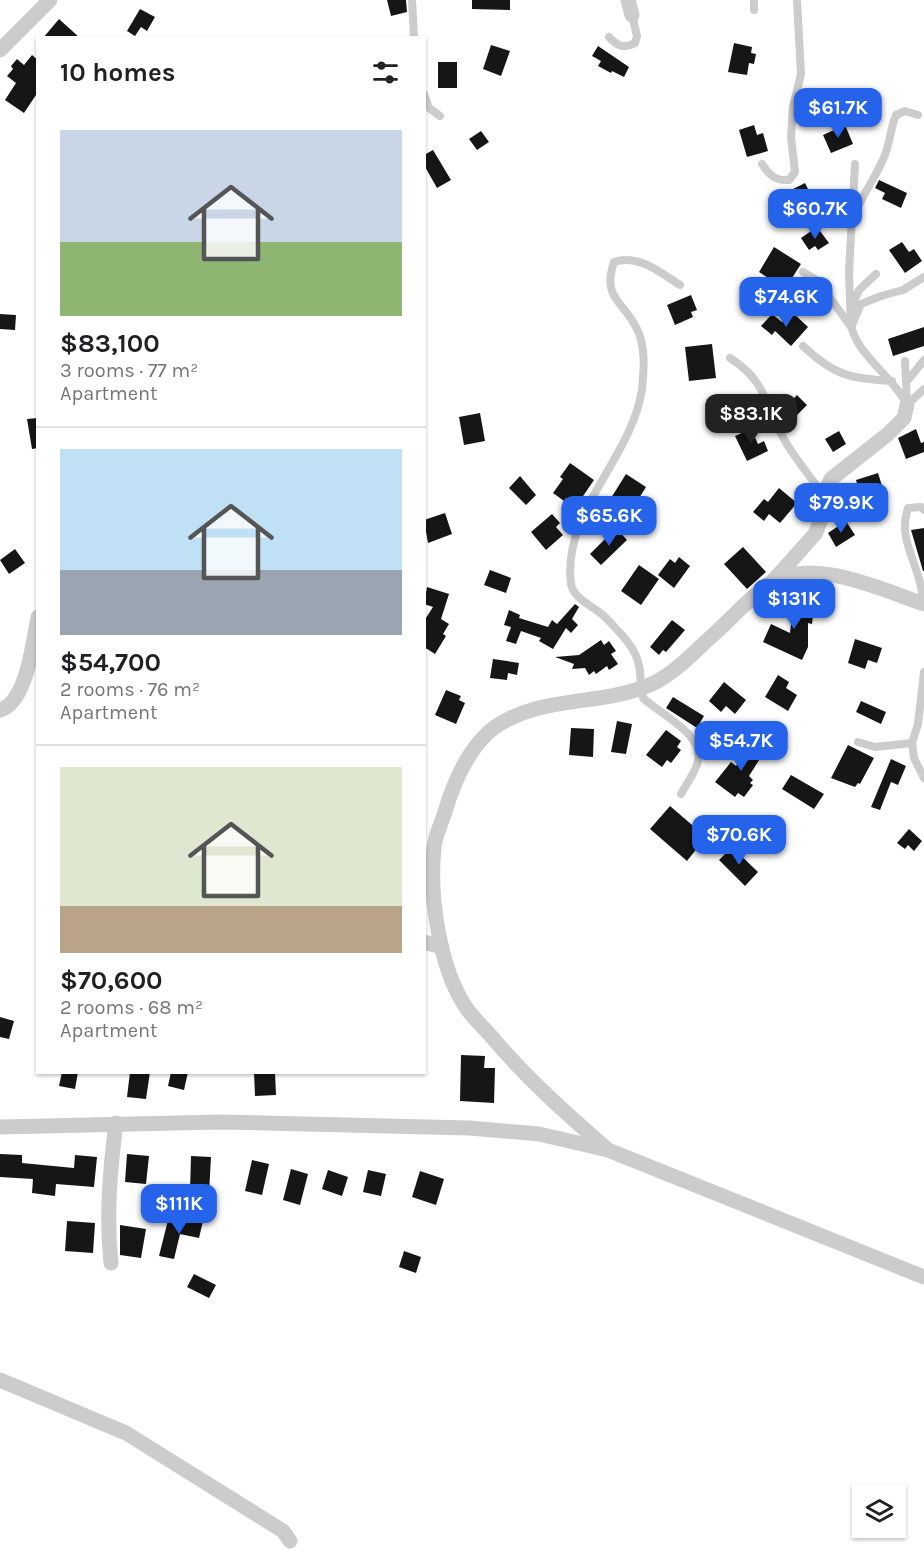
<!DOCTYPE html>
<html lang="en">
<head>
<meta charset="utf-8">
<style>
  body { margin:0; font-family:Karla,sans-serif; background:#f2f2f2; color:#202124; height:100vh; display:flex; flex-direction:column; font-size:22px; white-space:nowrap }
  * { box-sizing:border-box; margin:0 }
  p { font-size:20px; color:#757577 }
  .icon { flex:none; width:33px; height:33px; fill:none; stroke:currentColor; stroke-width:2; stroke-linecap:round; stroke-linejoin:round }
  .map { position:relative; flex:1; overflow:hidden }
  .sheet { position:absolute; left:36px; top:36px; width:390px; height:1038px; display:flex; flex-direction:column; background:#fff; border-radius:0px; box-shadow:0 2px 4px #0004 }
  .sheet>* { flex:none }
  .tools { position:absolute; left:852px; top:1484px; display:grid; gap:12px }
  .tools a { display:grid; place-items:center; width:54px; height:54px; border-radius:0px; background:#fff; box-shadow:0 2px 4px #0004; font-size:30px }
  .price { position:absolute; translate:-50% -51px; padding:0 14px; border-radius:12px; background:#2563eb; color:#fff; font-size:20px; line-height:39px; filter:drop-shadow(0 2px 3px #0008) }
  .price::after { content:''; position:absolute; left:50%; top:36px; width:18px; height:14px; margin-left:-9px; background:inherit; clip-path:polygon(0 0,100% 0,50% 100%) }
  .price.on { background:#222; color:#fff }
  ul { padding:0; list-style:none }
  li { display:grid; align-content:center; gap:12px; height:318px; padding:0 24px }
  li+li { border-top:2px solid #e0e0e0 }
  li span { display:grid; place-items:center; height:186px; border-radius:0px; color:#555 }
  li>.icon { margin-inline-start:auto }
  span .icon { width:108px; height:108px; fill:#fffc; stroke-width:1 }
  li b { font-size:26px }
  h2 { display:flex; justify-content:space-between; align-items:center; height:72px; padding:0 24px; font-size:26px }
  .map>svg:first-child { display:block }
</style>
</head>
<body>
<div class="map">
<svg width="924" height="1556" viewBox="0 0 924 1556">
  <rect width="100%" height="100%" fill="#fff"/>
  <path fill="#161616" d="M387,0H406L407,12L391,16Z
    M472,0H510V10L472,9Z
    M140,9L155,17L147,31L141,27L135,36L127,31Z
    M59,19L80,38H43Z
    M734,43L752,47L751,53L756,54L754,64L749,63L747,75L728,72Z
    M491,45L510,51L501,76L483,69Z
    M598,46L629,67L624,77L612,71L611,73L598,66L601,61L592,56Z
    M32,55L38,60V92L24,113L5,100L16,83L7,76L13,69L11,66L17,59L24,65Z
    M438,62H457V88H438Z
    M754,125L757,135L763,133L768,151L747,157L739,130Z
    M845,125L853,144L831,153L823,135Z
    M481,131L489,142L477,150L469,139Z
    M433,150L451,180L437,188L424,165V155Z
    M879,180L907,193L901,208L882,199L885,193L875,188Z
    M805,183L813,199L795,208L787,192Z
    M817,227L829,243L818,250L815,246L809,250L801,238Z
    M902,242L909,252L914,249L922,261L905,273L889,250Z
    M774,247L801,264L785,289L759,272Z
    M691,295L697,310L691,312L693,317L675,325L667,305Z
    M792,312L808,327L791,346L775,331L772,335L761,326L772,314L782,322Z
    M0,314L16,315L15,330L0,329Z
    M924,327V346L893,356L888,339Z
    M712,344L716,378L689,381L685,347Z
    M797,395L807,405L797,415L787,406Z
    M480,413L485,441L464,445L459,417Z
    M38,418V448L32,449L27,419Z
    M751,429L758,444L764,441L768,451L747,461L735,436Z
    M916,429L921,443L924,442V452L906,459L898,438Z
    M839,431L846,444L833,452L825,439Z
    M570,463L594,480L579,502L576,500L573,503L566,498L564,501L553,493L563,479L560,477Z
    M878,473L883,489L851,499L848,490L858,487L856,480Z
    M626,474L646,487L631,511L611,498Z
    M520,476L536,495L526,505L509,488Z
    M779,488L797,503L780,523L769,514L764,521L753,512L764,499L768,502Z
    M445,513L452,534L428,543L424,520Z
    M552,514L560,523L556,527L563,535L546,550L531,532Z
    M846,521L855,535L836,547L828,533Z
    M616,528L627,540L601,565L590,554Z
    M924,528V571H923L911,530Z
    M743,547L766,572L747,589L724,564Z
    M15,549L25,563L9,574L0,560Z
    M679,557L690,566L674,588L658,575L670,559L675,563Z
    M639,565L659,579L641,605L621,591Z
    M490,570L511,578L506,593L484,585Z
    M427,587L449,594L441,619L449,624L443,634L446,636L435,654L424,647V621L433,607L424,604Z
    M794,596L815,599L812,624L808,623V647L802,660L763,642L771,624L790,633Z
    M575,604L579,607L572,619L578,625L571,633L566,628L553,649L539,641L541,638L521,631L516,644L506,641L511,627L504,625L509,610L520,615L519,618L548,627L552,620L557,624Z
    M672,620L685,630L666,652L663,650L659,655L650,647Z
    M855,639L882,648L877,663L868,660L865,669L848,663Z
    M601,640L604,645L609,641L616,651L611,654L618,664L609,670L607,666L596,674L594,671L589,675L585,668L572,669L574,664L555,657L579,655Z
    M493,659L519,663L517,675L508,673L507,680L490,678Z
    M778,675L789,682L786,688L797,695L788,711L765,697Z
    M724,682L746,700L735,714L726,706L721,712L709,701Z
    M446,690L461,696L459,700L465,703L456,724L435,715Z
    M673,697L704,716L697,728L666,708Z
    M861,701L886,712L881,724L856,712Z
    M617,721L632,724L626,754L611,752Z
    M571,728L594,729L593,757L569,755Z
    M666,730L681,741L677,747L681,750L671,763L667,760L662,767L646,755Z
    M753,740L766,749L749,776L753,780L750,783L753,785L744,797L738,793L735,797L715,782L731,762L736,766Z
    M848,745L874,758L860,784L858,783L855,787L831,778Z
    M891,759L906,766L898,785L891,782L880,810L871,807Z
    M791,775L824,794L814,809L782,789Z
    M670,806L706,837L687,861L650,829Z
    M725,816L743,826L735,839L718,829Z
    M909,829L922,841L914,851L908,845L905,849L897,843Z
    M732,847L758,872L745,886L719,860Z
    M0,1017L14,1021L9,1039L0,1037Z
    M461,1055L485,1056L484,1068H495L494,1103L460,1101Z
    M62,1072H78L75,1089L59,1086Z
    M130,1072H150L146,1099L127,1097Z
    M171,1072H188L184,1090L168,1086Z
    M254,1072H275L276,1095L255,1096Z
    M0,1154L22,1155V1163L74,1168L75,1155L97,1157L94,1187L56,1184L55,1196L32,1193L33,1179L0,1177Z
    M127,1154L149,1156L146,1184L125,1182Z
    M191,1156L211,1157L209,1193L190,1192Z
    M252,1160L269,1164L262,1195L245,1191Z
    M291,1169L308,1174L300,1205L283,1200Z
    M328,1170L348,1177L342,1196L322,1189Z
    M368,1170L386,1174L381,1196L363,1192Z
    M420,1171L444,1179L436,1205L412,1197Z
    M186,1216L203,1221L199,1238L180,1234L174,1259L159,1256L168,1220L184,1224Z
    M67,1221L95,1223L93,1253L65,1251Z
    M120,1225L146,1229L141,1258L120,1255Z
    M404,1251L421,1257L416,1273L399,1267Z
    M194,1274L216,1285L209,1298L187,1287Z"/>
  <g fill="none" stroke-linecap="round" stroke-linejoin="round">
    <path stroke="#ccc" stroke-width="8" d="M412,0L414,38
      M754,10V0
      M609,37C617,46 624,49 635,43L637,36L632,15
      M424,94L429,108L440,116
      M762,164C769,175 775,181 789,180L795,172L791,137L793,107L801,74L797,0
      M856,212C864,191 879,173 886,152C890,140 891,127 896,115L905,111L918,115
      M803,272L818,281L851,327L849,272L855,164
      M680,285C659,272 639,254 614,262C602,298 622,300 636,327C646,345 644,369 642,389C632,459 562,510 571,584C573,599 597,608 606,618C619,632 636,647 639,666C642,677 639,687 643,698C660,714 704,734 698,761C696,772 686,784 681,794
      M851,309L859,290L876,274
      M853,323L861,304L881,296L903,290L924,277
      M851,324C855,354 894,377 907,405
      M803,346C835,376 849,378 892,381
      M730,358C768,382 765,407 785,441C796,460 811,477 823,495
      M905,361L907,401
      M908,380L924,360
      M907,405L924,389
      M923,604C923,568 896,542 908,508L921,507L924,510
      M858,742L875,747L912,743L918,724L924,672
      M912,743L914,758L924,778"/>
    <path stroke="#ccc" stroke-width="15" d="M628,0L632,15
      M0,50L50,0
      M772,582L815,534L823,515V495L831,479L888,434L904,418L907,405
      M0,710C27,702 33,642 38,617
      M424,942L442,947
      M0,1127L220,1122L469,1128L539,1134L608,1150L924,1277
      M608,1150C567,1114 526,1078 491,1036C483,1027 472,1017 465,1006C439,966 429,895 434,848C435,837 440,826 444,815C453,784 468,747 495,727C543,694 605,707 656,682C677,671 695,651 713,635C730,620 754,593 772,582C814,557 882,590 924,604
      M111,1263C106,1216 110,1170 116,1123
      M0,1380L126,1433L283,1531L290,1541"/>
  </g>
</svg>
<div class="tools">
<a><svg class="icon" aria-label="layers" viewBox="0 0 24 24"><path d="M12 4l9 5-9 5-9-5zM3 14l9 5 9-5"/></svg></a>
</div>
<b class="price" style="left:838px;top:139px">$61.7K</b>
<b class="price" style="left:815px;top:240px">$60.7K</b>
<b class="price" style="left:786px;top:328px">$74.6K</b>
<b class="price on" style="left:751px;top:445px">$83.1K</b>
<b class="price" style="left:841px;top:534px">$79.9K</b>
<b class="price" style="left:609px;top:547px">$65.6K</b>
<b class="price" style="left:794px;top:630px">$131K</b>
<b class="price" style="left:741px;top:772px">$54.7K</b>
<b class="price" style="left:739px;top:866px">$70.6K</b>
<b class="price" style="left:179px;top:1235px">$111K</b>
<section class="sheet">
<h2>10 homes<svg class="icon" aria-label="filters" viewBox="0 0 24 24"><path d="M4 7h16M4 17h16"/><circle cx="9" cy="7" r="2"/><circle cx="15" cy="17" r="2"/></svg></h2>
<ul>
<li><span style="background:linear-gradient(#c9d6e8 60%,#8fb573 0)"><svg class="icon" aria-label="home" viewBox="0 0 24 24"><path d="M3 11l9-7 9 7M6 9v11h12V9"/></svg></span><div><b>$83,100</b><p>3 rooms · 77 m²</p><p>Apartment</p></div></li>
<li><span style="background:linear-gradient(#bfe0f5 65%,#9aa5b1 0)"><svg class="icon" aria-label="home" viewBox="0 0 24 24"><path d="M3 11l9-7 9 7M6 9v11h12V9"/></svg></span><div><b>$54,700</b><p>2 rooms · 76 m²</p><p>Apartment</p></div></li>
<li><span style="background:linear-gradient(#dfe7d0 75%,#b9a48a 0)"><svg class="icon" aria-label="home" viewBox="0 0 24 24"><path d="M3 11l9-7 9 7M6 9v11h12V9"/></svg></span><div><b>$70,600</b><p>2 rooms · 68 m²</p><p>Apartment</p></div></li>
</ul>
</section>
</div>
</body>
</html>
